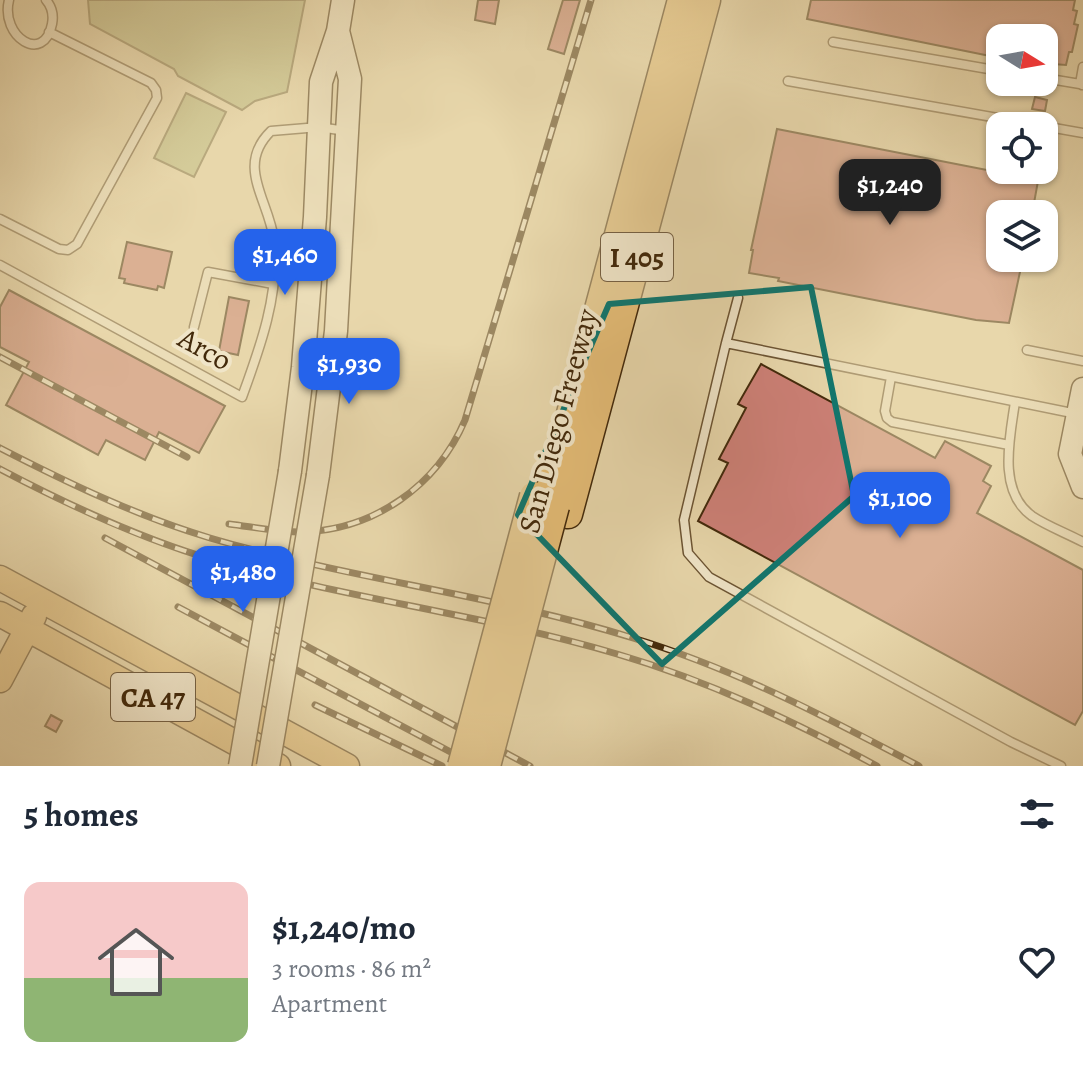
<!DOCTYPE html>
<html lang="en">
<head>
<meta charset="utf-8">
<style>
  body { margin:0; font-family:Alegreya,serif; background:#f2f2f3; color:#1f2937; height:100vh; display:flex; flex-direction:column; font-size:30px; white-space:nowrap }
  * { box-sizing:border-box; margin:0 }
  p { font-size:26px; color:#747a83 }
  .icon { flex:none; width:44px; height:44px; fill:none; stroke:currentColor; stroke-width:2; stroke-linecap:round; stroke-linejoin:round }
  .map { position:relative; height:766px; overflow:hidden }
  .details { display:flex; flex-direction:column; background:#fff; flex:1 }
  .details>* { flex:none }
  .needle { width:52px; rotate:101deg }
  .tools { position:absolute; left:986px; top:24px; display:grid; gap:16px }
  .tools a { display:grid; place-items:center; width:72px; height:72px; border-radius:16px; background:#fff; box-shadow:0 2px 6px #0004; font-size:40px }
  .price { position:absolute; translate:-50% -68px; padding:0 18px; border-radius:16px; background:#2563eb; color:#fff; font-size:26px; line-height:52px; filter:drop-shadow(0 2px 4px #0008) }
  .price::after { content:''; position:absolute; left:50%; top:48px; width:24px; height:18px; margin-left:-12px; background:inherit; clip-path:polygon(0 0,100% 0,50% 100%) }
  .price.selected { background:#222; color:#fff }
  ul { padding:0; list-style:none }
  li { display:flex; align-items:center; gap:24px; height:200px; padding:0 24px }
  li span { display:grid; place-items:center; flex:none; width:224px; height:160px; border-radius:16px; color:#555 }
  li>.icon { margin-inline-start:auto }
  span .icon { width:96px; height:96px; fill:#fffc; stroke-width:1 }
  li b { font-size:34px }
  h2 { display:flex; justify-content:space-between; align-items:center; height:96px; padding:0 24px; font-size:34px }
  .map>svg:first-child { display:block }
</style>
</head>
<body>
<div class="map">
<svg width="1083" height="766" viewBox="0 0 1083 766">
  <rect width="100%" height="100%" fill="#e8d7ab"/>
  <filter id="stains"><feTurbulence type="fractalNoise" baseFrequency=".0025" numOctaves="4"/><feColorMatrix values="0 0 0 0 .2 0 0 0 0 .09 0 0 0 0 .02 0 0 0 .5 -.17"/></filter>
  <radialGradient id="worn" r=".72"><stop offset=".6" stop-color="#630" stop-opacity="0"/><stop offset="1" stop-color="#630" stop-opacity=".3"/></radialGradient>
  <path fill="#bdbc84" stroke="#807248" stroke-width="2" d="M88,0H305L287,92L255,101L242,110L178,76L174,69L90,24Z
    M186,93L226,112L194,177L154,158Z"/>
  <path fill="#cd8077" stroke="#42290b" stroke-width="2" d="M478,0H499L495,24L475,20Z
    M563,0H580L564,54L548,49Z
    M811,0H1075L1073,10L1077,11L1074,24L1078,25L1072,52H1069L1066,65L1053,64L1044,62V38H1000V58L807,19Z
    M1035,97L1047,100L1045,111L1032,109Z
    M777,129L997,172L1040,170L1032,214H1000V258H1023L1009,323L976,320L778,281L779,278L749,273L753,250H751Z
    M127,242L172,252L164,288L158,286L157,290L124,283L125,279L119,278Z
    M9,290L225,406L199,453L159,432L145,460L106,440L98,455L6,405L29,362L0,347V307Z
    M229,297L249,301L238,355L219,351Z
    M761,364L935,458L945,441L991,466L983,481L991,486L977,513L1083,570V711L1075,725L698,521L728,463L719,459L746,408L738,404Z
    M51,715L62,721L56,732L45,726Z"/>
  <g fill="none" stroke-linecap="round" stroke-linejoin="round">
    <defs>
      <path id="lane" d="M9,0C0,37 44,65 52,24C54,14 52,7 46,0
        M833,42L1000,71
        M1044,78L1080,84
        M788,81L1083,133
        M1082,85L1080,84L1083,67
        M0,219L59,249L68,250L77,244L157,98L156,90L151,83L49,32
        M0,265L242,397C260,348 280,293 274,240C269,200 235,166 271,131L319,127L346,131
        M194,327L208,272L273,284
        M726,343L738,298
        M1027,350L1083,361
        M891,377L885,411L887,418L892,422L1009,445
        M1015,402C1010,437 997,491 1032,516C1047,526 1066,533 1083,542
        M1061,766L1011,742L709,577L688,553L684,520L726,343L1077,414"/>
      <path id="secondary" d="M1083,389L1070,454L1083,487
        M290,471L303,367L315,217L321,82L338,31L343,0
        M318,475L336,331L350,79L338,31"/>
      <path id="primary" d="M0,578L347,766
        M0,614L278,766
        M0,680L34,616"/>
      <path id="highway" d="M547,503L682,0
        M568,514L706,0"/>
    </defs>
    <use href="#lane" stroke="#6c5433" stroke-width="11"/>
    <use href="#secondary" stroke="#42290b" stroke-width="25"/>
    <use href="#primary" stroke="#42290b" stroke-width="27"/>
    <use href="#highway" stroke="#42290b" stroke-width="31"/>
    <use href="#lane" stroke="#f0e5c8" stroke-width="8"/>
    <use href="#secondary" stroke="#f0e5c8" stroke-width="22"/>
    <use href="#primary" stroke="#e4bc76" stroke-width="24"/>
    <use href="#highway" stroke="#e4bc76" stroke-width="28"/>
    <defs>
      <path id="rail" d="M0,357L187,457
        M0,448C68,483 137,516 210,538C349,579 495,595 633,638C735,669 826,717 919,766
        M0,469C70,506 141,539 217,561C348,599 486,615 617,654C709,681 793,721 877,766
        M229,524C253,527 278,532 302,532C374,530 437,486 465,420L591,0
        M105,538L530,766
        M178,607L477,766
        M315,705L442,766"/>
    </defs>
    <use href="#rail" stroke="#42290b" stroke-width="7"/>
    <use href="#rail" stroke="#f0e5c8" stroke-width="4" stroke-dasharray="12" stroke-linecap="butt"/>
    <defs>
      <path id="secondary-bridge" d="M240,766L290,471
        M268,766L318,475"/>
      <path id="highway-bridge" d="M462,766L534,496
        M486,766L555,506"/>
    </defs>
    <use href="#secondary-bridge" stroke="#42290b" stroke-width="25" stroke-linecap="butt"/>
    <use href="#highway-bridge" stroke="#42290b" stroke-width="31" stroke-linecap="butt"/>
    <use href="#secondary-bridge" stroke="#f0e5c8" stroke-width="22"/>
    <use href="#highway-bridge" stroke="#e4bc76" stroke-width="28"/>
  </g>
  <path d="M0 0H1083V766H0ZM811,287L854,496L662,664L518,515L609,304Z" fill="#e8d7ab" fill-opacity=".55" fill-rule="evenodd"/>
  <path fill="none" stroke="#0f766e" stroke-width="6" stroke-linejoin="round" d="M811,287L854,496L662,664L518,515L609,304Z"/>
  <g text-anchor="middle" stroke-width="8" stroke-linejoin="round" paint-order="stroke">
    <g fill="#f0e5c8" stroke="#766144" stroke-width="2">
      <rect x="601" y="233" width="72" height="48" rx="6"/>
      <rect x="111" y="673" width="84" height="48" rx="6"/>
    </g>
    <g font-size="28" font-weight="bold" fill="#42290b">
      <text x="637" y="267">I 405</text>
      <text x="153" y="707">CA 47</text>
    </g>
    <g font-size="30" fill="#42290b" stroke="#f0e5c8">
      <text transform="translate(205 349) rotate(29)" y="10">Arco</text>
      <text transform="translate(558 421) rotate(-75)" y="10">San Diego Freeway</text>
    </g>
  </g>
  <rect width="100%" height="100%" filter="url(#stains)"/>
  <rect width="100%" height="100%" fill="url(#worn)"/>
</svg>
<div class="tools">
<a><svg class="needle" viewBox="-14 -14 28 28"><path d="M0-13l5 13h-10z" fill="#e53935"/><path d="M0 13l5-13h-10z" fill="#747a83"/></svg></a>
<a><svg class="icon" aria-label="locate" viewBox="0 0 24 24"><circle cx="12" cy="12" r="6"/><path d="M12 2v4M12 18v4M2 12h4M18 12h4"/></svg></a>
<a><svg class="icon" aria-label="layers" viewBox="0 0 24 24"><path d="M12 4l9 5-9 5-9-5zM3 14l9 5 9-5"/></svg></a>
</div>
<b class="price selected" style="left:890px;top:227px">$1,240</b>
<b class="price" style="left:285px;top:297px">$1,460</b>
<b class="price" style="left:349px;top:406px">$1,930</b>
<b class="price" style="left:900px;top:540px">$1,100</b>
<b class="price" style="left:243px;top:614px">$1,480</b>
</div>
<section class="details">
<h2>5 homes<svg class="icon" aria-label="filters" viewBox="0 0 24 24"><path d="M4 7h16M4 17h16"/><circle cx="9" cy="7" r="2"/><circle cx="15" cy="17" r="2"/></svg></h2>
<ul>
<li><span style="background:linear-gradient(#f6c9c9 60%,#8fb573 0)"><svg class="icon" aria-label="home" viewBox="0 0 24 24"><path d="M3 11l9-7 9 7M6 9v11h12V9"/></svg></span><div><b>$1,240/mo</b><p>3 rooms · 86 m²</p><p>Apartment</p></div><svg class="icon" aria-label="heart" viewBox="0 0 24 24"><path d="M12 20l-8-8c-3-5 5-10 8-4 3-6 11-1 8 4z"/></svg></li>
</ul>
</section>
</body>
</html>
